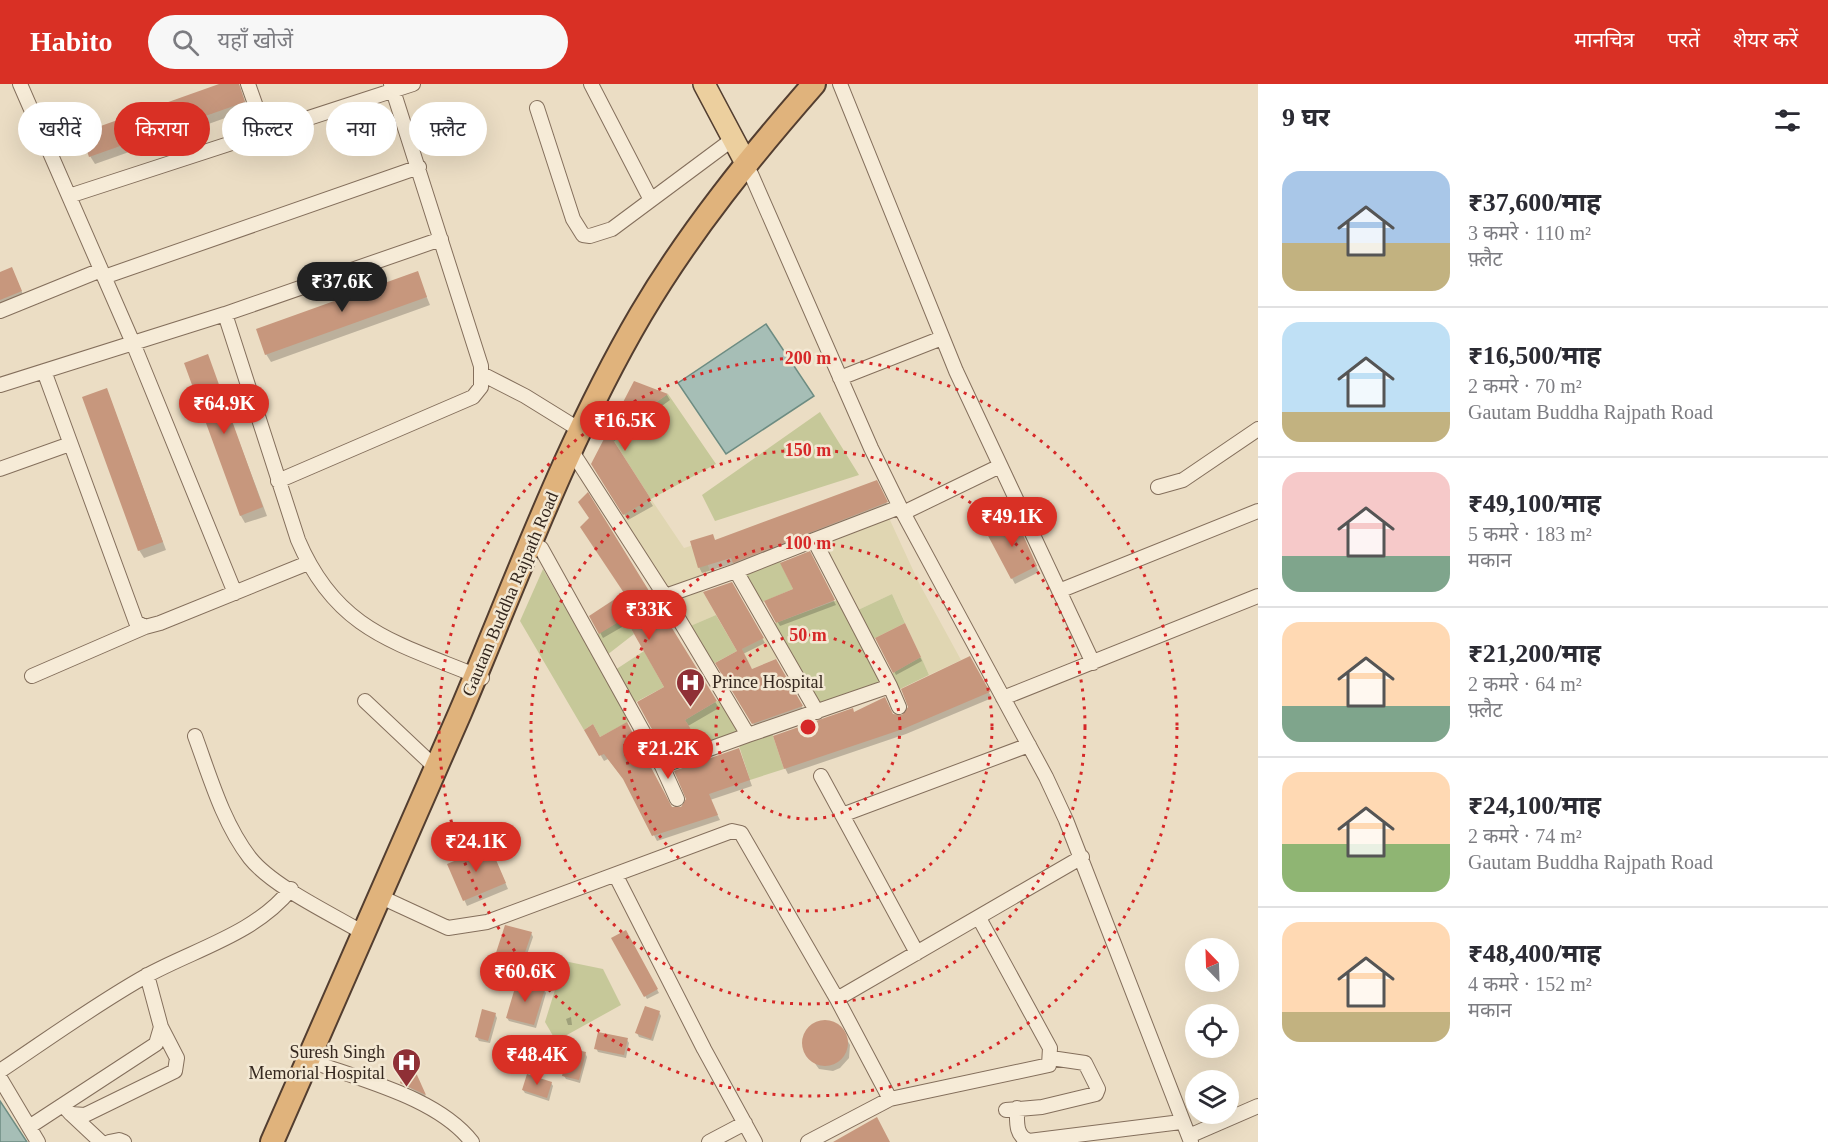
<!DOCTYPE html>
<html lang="hi">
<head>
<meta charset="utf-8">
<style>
  body { margin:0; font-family:"Times New Roman","Noto Sans Devanagari",serif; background:#f7f7f7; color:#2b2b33; height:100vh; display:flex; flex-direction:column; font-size:22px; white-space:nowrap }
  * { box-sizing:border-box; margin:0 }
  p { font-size:20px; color:#7c7c81 }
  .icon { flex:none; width:33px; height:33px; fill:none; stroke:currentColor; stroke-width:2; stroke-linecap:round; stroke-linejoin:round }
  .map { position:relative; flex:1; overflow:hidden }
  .drawer { display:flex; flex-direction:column; background:#fff; width:570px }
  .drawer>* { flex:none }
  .banner { position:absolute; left:18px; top:18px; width:570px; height:54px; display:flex; gap:12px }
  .needle { width:39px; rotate:337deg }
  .tools { position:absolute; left:1185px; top:854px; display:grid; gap:12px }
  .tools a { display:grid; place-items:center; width:54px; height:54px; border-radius:50%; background:#fff; box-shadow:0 6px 24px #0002; font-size:30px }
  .price { position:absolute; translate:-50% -51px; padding:0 14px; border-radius:21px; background:#d93025; color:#fff; font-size:20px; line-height:39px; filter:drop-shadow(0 2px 3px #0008) }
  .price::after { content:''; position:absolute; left:50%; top:36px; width:18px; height:14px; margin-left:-9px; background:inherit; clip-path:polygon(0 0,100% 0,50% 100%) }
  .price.selected { background:#222; color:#fff }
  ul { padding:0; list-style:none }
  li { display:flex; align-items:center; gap:18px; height:150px; padding:0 24px }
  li+li { border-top:2px solid #e1e1e2 }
  li span { display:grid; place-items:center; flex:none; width:168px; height:120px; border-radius:18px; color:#555 }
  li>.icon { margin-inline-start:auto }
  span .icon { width:72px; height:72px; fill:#fffc; stroke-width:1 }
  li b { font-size:26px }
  h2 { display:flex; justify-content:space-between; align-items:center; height:72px; padding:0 24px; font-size:26px }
  .chip { padding:0 21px; border-radius:27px; background:#fff; box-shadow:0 6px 24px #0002; font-size:21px; line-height:54px }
  .chip.selected { background:#d93025; color:#fff }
  header { display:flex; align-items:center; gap:36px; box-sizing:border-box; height:84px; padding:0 30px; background:#d93025; color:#fff }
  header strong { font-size:28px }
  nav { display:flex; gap:33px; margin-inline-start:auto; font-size:21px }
  .search { width:420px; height:54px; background:#f7f7f7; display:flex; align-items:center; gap:15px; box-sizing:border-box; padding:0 21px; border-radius:33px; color:#7c7c81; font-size:22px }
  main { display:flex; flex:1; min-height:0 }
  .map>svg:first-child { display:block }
</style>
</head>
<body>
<header>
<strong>Habito</strong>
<div class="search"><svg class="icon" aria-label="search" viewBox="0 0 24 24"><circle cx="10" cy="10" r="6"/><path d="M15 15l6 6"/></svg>यहाँ खोजें</div>
<nav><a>मानचित्र</a><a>परतें</a><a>शेयर करें</a></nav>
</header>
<main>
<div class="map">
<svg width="1258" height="1058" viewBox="0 0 1258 1058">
  <rect width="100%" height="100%" fill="#ebddc4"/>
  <path fill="#e0d6b2" d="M651,415L684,464L700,459L711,490L667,505L621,432Z
    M889,434L919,499L961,576L929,591L892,510L858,526L823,459Z
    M702,506L716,531L688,543L671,516Z
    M768,552L780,573L752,585L742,565Z"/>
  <path fill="#c6c899" d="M668,310L716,380L651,415L610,351Z
    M820,328L859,391L715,437L702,411Z
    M779,475L793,505L760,519L743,489Z
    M543,485L630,637L600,653L593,640L584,646L520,537Z
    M892,510L905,539L873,555L858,526Z
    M840,515L882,599L819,620L773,540Z
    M716,531L737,567L711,581L688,543Z
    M625,534L634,550L607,571L596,551Z
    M644,567L664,603L634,619L615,586Z
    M921,573L929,591L898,606L891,590Z
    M719,616L738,647L702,662L685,636Z
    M772,649L784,685L750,696L739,662Z
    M564,877L603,885L621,921L556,957L545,938Z"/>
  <path fill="#a6beb6" stroke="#6d8c82" stroke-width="1.5" d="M766,240L814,312L726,370L678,299Z
    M0,1017L27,1058H0Z"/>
  <path fill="#0003" d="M224,0H239L248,26L95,80L90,72Z
    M12,185L25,215L0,225V190Z
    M417,189L430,221L271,278L266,270Z
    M207,272L267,432L245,439L241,432Z
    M635,299L667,311L670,316L613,358L653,422L628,436L592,380Z
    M107,306L166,466L144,474L139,466Z
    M879,403L889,424L737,483L735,479L702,489L699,483L715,457Z
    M587,411L719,624L688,642L702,665L671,676L639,618L666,603L629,539L603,554L591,532L625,510L590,435Z
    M1017,441L1039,488L1015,500L988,449Z
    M809,469L836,521L780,542L766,518L795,506Z
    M731,500L765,559L743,570L752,587L775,577L805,628L756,644L717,579L739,568Z
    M905,541L922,577L896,591L877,555Z
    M969,573L992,614L906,650L788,690L785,684L854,630L903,633Z
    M586,646L600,655L675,726L685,722L739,666L752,702L710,716L720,736L657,757L627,699L608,675L604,677Z
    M493,770L508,805L467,822L449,781Z
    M625,848L659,909L647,915L613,855Z
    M531,849L533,853L521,888L496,881L494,878Z
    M544,906L546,909L536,944L509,937L507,934Z
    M659,928L661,932L653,957L639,953L637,949Z
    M495,930L497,934L490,959L479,957L477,953Z
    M571,933L572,941H568L566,935Z
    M827,938L841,945L850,961L849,974L840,984L833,987L819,985L806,967L805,953L814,941Z
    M627,956L629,959L626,974L598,968L596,964Z
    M528,965L530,968L527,979L499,972L497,969Z
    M585,969L587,973L580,999L566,995L564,992Z
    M410,977L426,1013L401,999Z
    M551,999L553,1002L549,1017L525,1009L523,1006Z"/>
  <path fill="#c7977d" d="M219,0H239L245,18L89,73L81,49Z
    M12,183L22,207L0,216V188Z
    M418,187L427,213L265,271L256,245Z
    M208,270L263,423L240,432L184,279Z
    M634,297L668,310L610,351L651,415L623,431L591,380Z
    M107,304L163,458L138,467L82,313Z
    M877,396L888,418L733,479L731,474L698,484L690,457L713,450L715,456Z
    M588,408L717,617L685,636L700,659L666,671L637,618L664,603L625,534L599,550L589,532L624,509L580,443L589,434L578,418Z
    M1015,433L1037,482L1011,495L986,448Z
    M810,467L835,516L776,539L764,517L793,505L780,479Z
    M732,498L764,554L742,565L752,585L776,575L803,622L752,640L715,579L737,567L703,508Z
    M905,539L921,573L893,589L875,554Z
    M970,572L990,608L903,645L784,685L773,652L853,624L854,628L885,613L893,630L902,631L908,623L901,605Z
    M627,638L672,723H681L686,715L674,687L739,664L750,696L709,710L718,731L652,752L623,695L604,670L599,672L584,646L593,640L600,653Z
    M490,762L506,799L463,817L447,780Z
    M505,841L532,848L519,886L493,878Z
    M626,846L658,905L644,913L611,854Z
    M517,897L545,905L534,941L506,934Z
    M645,922L660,927L651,955L635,949Z
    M482,925L496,929L488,957L475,953Z
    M802 959a23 23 0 1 1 46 0a23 23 0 1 1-46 0Z
    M598,948L628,954L624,971L594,965Z
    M499,956L529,964L525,977L495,969Z
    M569,964L586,968L579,996L562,992Z
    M409,973L426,1011L400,999Z
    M527,990L552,998L547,1014L522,1006Z
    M877,1033L890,1058H833Z"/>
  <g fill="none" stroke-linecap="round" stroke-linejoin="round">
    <defs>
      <path id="minor" d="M20,0L133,259L235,509
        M248,0L265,48
        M591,0L651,116
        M840,0L956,287L1093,579
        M537,24L573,135L583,151L590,152L612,145L733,55
        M751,90L871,364L900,423L1046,693L1066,736L1191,1058
        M69,112L413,0
        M104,193L419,83
        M0,227L101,186
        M225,230L298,456C337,548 398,559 482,594
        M44,287L136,538L145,543L160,539L308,479
        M482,290L525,312L580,346
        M840,294L942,254
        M0,301L225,230L441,155
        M571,366L665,512L748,651L890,602L814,456L900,423
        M0,385L70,360
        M278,397L473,313L481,303V282L391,0
        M1158,403L1183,396L1258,345
        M903,429L1000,382
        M814,456L736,487L817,628
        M541,464L662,682L748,651
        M1059,507L1258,427
        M665,512L736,487
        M32,592L145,543
        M890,602L899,623
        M1003,614L1258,512
        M365,617L435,683
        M195,652C210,693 223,739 250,774C273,803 332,830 365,850
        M662,682L677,715
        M821,692L917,869
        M842,731L1029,661
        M616,792L704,965L755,1058
        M381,813L448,844L487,838L732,747L741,749L837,915L890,1015
        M837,915L1082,773
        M308,976C360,996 437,1013 472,1058
        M0,987C48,955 96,920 146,892C195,865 255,850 291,805
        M0,994L38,1058
        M63,1021L71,1030L85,1031L175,987L177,974L161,943
        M1017,1024C1017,1037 1015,1052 1029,1057L1181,1038
        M1006,1026L1042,1023L1096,1010L1098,1005L1085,979L1051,974
        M71,1030L101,1058
        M29,1043L156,960L161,943L147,891
        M1189,1052L1258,1022
        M109,1058L119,1056L124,1058
        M709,1058L745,1039
        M808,1058L890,1015L1049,981L1050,964L979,834"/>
      <path id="primary" d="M704,0L747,81"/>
      <path id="trunk" d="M272,1058C334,915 398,772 460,629C517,495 567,356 641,230C690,147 751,72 814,0"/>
    </defs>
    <use href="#minor" stroke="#846f5c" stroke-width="16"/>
    <use href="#primary" stroke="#533e30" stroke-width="24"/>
    <use href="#trunk" stroke="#533e30" stroke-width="26"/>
    <use href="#minor" stroke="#f6ebd7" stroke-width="14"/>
    <use href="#primary" stroke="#eccf9e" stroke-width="21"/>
    <use href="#trunk" stroke="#e0b37c" stroke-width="22"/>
  </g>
  <g fill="none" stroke="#d62828" stroke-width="3" stroke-dasharray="3 6">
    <circle cx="808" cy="643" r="92"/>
    <circle cx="808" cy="643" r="184"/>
    <circle cx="808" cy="643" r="277"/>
    <circle cx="808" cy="643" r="369"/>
  </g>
  <defs>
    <symbol id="hospital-pin" viewBox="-11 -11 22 30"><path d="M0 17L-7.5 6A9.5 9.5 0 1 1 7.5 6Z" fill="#8f3036" stroke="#f3e8d3"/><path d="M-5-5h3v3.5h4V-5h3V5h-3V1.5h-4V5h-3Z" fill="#fff"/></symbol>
  </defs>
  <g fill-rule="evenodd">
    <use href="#hospital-pin" x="674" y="582" width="33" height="45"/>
    <use href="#hospital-pin" x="390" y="962" width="33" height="45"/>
  </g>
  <g text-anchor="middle" stroke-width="5" stroke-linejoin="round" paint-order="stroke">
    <g font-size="18" fill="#35281f" stroke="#f3e8d3">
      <text transform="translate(510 510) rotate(-67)" y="6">Gautam Buddha Rajpath Road</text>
    </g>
    <g font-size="18" fill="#35281f" stroke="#f3e8d3" text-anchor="start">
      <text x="712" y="604">Prince Hospital</text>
      <text x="385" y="974" text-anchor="end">Suresh Singh<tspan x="385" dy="21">Memorial Hospital</tspan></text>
    </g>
  </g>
  <circle cx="808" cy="643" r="9" fill="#d62828" stroke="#f3e8d3" stroke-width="3"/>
  <g font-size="18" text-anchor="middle" font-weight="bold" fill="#d62828" stroke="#f3e8d3" stroke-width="5" stroke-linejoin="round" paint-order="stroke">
    <text x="808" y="280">200 m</text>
    <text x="808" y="372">150 m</text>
    <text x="808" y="465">100 m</text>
    <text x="808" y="557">50 m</text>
  </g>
</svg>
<div class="tools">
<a><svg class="needle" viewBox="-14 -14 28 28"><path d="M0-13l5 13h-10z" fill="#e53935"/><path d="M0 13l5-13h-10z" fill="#7c7c81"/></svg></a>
<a><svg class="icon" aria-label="locate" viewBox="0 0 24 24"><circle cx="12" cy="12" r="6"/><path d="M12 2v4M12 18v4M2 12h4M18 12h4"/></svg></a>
<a><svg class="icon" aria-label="layers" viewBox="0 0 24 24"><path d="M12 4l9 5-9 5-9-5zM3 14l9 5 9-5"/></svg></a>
</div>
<b class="price selected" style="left:342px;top:229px">₹37.6K</b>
<b class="price" style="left:224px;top:351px">₹64.9K</b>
<b class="price" style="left:625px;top:368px">₹16.5K</b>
<b class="price" style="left:1012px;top:464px">₹49.1K</b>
<b class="price" style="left:649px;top:557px">₹33K</b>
<b class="price" style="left:668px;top:696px">₹21.2K</b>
<b class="price" style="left:476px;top:789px">₹24.1K</b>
<b class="price" style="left:525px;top:919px">₹60.6K</b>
<b class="price" style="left:537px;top:1002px">₹48.4K</b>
<div class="banner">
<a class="chip">खरीदें</a>
<a class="chip selected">किराया</a>
<a class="chip">फ़िल्टर</a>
<a class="chip">नया</a>
<a class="chip">फ़्लैट</a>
</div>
</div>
<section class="drawer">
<h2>9 घर<svg class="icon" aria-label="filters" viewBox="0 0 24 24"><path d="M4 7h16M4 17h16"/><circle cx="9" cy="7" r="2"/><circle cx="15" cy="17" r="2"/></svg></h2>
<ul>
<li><span style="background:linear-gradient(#a9c7e8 60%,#c2b280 0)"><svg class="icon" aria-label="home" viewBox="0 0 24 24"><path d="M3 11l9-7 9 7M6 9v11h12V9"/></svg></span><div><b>₹37,600/माह</b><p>3 कमरे · 110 m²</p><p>फ़्लैट</p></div></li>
<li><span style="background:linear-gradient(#bfe0f5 75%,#c2b280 0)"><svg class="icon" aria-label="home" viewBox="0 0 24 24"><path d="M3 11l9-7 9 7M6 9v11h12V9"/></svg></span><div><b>₹16,500/माह</b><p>2 कमरे · 70 m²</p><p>Gautam Buddha Rajpath Road</p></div></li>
<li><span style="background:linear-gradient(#f6c9c9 70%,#7fa58c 0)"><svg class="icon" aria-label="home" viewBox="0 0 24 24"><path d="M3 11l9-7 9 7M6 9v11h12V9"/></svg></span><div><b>₹49,100/माह</b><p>5 कमरे · 183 m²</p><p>मकान</p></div></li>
<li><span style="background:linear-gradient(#ffd9b3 70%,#7fa58c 0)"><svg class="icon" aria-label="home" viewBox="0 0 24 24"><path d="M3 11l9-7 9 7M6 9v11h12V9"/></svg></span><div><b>₹21,200/माह</b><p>2 कमरे · 64 m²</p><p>फ़्लैट</p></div></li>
<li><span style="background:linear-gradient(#ffd9b3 60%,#8fb573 0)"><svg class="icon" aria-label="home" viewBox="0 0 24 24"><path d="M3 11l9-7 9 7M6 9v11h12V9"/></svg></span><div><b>₹24,100/माह</b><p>2 कमरे · 74 m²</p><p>Gautam Buddha Rajpath Road</p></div></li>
<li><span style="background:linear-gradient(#ffd9b3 75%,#c2b280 0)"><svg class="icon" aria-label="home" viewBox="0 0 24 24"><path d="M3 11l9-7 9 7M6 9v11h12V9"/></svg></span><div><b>₹48,400/माह</b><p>4 कमरे · 152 m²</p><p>मकान</p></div></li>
</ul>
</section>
</main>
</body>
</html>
